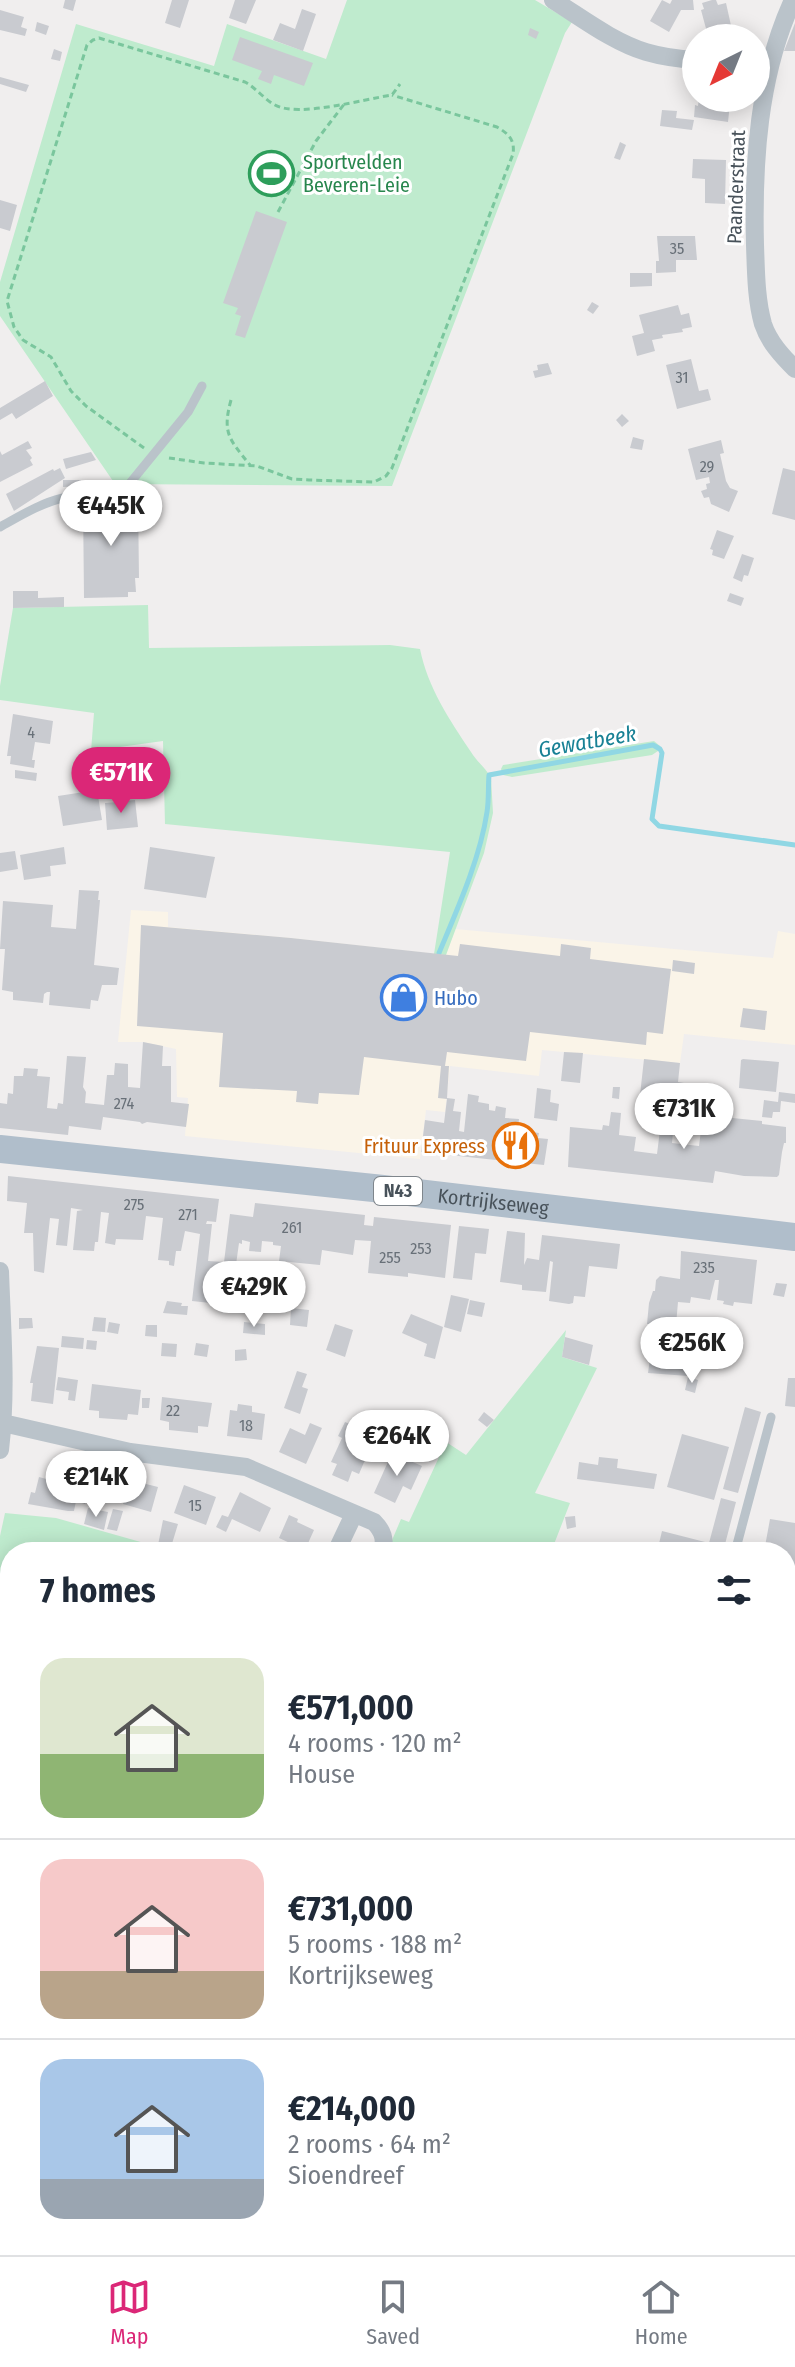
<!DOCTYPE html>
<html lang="en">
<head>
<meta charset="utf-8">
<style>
  body { margin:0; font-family:"Fira Sans Condensed",sans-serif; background:#f2f2f3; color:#1f2937; height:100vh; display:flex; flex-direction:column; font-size:30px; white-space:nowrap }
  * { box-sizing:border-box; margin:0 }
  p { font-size:26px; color:#747a83 }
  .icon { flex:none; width:44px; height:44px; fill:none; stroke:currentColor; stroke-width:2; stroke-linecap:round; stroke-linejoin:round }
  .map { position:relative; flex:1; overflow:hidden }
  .details { position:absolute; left:0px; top:1542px; width:796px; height:714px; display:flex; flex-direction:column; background:#fff; border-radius:32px 32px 0 0; box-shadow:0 4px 20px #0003 }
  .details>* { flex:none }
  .needle { width:52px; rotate:223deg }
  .controls { position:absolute; left:682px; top:24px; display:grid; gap:16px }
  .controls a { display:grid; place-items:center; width:88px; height:88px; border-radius:50%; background:#fff; box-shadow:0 4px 20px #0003; font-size:40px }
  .price { position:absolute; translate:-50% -68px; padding:0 18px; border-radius:28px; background:#fff; color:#222; font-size:26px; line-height:52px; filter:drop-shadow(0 2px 4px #0008) }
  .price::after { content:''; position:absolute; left:50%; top:48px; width:24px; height:18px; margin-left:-12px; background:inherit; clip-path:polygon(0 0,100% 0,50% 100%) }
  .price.active { background:#db2777; color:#fff }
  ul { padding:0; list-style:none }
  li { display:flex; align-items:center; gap:24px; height:200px; padding:0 40px }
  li+li { border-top:2px solid #e0e1e3 }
  li span { display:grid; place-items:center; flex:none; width:224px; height:160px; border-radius:24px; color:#555 }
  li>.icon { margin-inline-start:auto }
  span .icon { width:96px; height:96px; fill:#fffc; stroke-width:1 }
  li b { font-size:34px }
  h2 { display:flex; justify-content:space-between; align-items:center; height:96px; padding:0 40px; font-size:34px }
  .dock { display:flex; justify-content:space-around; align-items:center; height:112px; border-top:2px solid #e0e1e3; background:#fff; font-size:22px; color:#747a83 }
  .dock a { display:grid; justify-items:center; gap:4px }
  .dock .active { color:#db2777 }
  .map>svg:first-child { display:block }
</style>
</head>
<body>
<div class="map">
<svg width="795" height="2255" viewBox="0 0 795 2255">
  <rect width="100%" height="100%" fill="#f0eeee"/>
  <path fill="#faf4e8" d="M131,910L168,912V927L291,938L446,955L455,929L773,958L778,931L795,934V1045L684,1034L680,1063L542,1050L539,1076L450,1066L445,1112L426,1110L420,1159L185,1136L188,1098L177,1097L176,1049L143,1042H118Z"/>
  <path fill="#bfebce" d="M347,0H535L572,22L565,33L392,486L115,484L0,316V282L76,24L214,66L227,24L326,59Z
    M148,605L149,648L390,645L420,649C428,688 449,719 471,752C477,762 486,768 491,778L493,813L484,853L446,955L434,954L450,852L165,824L163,741L91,751L94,713L0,700V686L13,608Z
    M654,741L660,746L658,751L652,755L512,777L503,775L501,769L503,765Z
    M566,1330L562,1357L597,1368L535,1493L570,1503L551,1552H387L401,1519L409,1522L446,1442L466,1455Z
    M5,1513L56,1518L176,1552H10V1673L0,1671V1536Z
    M0,1749L10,1751V1803L0,1800Z"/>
  <path fill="#90d7e4" d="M364,1415L386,1424L382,1434L360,1425Z"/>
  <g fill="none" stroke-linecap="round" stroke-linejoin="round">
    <path stroke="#90d7e4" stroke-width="5" d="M439,953C457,910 480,859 487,812C489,800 488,787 489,775L653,745L660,749L662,753L652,819L659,826L795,845"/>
  </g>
  <path fill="#c9cbd0" d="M65,0H76L73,11L63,8Z
    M172,0H189L180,28L165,23Z
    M235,0H256L246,24L229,18Z
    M662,0L670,4L672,0H693L694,10H681L669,32L650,21Z
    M712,0H716L718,5L726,3L732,30L708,36L701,10L704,9L702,3Z
    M302,9L316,14L303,51L273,40L280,23L295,29Z
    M0,10L24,17L21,27L27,29L25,36L0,30Z
    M37,22L49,26L46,35L35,31Z
    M795,23V51H784Z
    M530,28L539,32L536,39L528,35Z
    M240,37L313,63L304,86L274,75L271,84L258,79L262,71L232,60Z
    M54,49L62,52L60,61L51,59Z
    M0,77L29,85L26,92L0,84Z
    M699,98H725L724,102L730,103L728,122L694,117L695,105L698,106Z
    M662,110L677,111L676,118L694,120L692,130L660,126Z
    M620,142L626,145L620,160L614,158Z
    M693,159L726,160L725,204L705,203V179L692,178Z
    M0,200L17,205L10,231L0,228Z
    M256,211L287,222L245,338L235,335L241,316L235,314L238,308L223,303Z
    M657,236H695L697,260H676V272L656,273V261H659Z
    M630,273H652V286L630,287Z
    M592,302L599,306L593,314L587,310Z
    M678,305L681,315L689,313L692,327L682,329L683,332L662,335L663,338L652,340L655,351L637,356L632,336L644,333L639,315Z
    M691,359L699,391L708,389L711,400L677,409L666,365Z
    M548,363L552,374L535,378L533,371L538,370L537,365Z
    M45,381L53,396L16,419L12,413L0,420V408Z
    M622,414L629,421L622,427L616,420Z
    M633,437L644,440L642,450L630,448Z
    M721,440L724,453L720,454L726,481L730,488L738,491L729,512L711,504L709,497L704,498L701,491L707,489L706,484L710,483L709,477L696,480L688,449Z
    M28,441L32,448L26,450L32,458L30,460L33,465L0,482V451L2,455Z
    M91,452L96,460L66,469L63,459Z
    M60,468L65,478L14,511L6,494L53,469L54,471Z
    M783,468L795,471V520L772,514Z
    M63,480H81V486L63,487Z
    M138,499L139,578H135L136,592H128V597L84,598L83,500Z
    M717,530L734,536L724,559L712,555L713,550L710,549Z
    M742,554L754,558L748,576L744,575L742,582L733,578Z
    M13,591H38V598L64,597V607L13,608Z
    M730,593L744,598L741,606L727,601Z
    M13,714L53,721L50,744L35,742L32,760H35L34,768L10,764L11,756H7Z
    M15,770L37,773L36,781L15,778Z
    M97,790L102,820L63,826L58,796Z
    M123,796L124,801L135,800L138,827L107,830L105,803L118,802L117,797Z
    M64,847L66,864L50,866L51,876L24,880L20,855Z
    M150,847L215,857L206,898L144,889Z
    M15,851L18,869L0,872V853Z
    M79,890L99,891L98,900H100L94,965L119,968L117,985H102L98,1001L91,1000L90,1009L49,1005L50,992H47L44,994L43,1003L13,1000V992L2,990L5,949H0L3,901L53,905L51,927L76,929Z
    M141,925L291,938L458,956L460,944L560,956L561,944L591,948L590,959L671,969L663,1034L647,1032L646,1045L530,1032L526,1061L447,1052L445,1066H449L447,1098L455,1099L453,1111L461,1112L459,1131L464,1132L468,1094L479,1096L478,1102L489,1104V1110L495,1111L496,1106L506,1108L505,1118L519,1119L518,1129L532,1130V1132L539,1133L538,1138L548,1139L544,1165L421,1152L425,1120L444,1123L447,1099L438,1098L441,1066L364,1057L359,1095L319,1093L318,1104L296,1102L297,1091L219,1087L223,1033L137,1026Z
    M673,960L695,963L694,974L672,971Z
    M743,1008L767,1011L765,1030L740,1027Z
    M143,1042L163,1046L162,1066H171V1102L189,1104L186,1127L147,1122L142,1124L140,1122L103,1117L101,1130L69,1126L68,1135L0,1128V1103L7,1104L8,1093L13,1094L14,1076H23L24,1068L38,1069L37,1076L50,1077L47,1108L57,1109L58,1103L63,1104L67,1056L86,1057L83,1087L86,1092L85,1103L104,1105L107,1075H114L115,1063L128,1064V1087L140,1088Z
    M564,1052L583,1053L580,1083L561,1081Z
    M644,1059L680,1063L678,1082L690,1084L689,1092L677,1090L675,1117L638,1113Z
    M743,1059L779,1062L776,1092L739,1088L741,1060Z
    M613,1087H620L619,1099L612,1098Z
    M537,1088L551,1090L550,1102L559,1104L557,1121L534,1118Z
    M779,1092L795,1094V1103L781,1101L780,1112H773L772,1118L762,1117L764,1100L778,1102Z
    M611,1112L621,1113L619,1135L636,1137L634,1151L657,1154L660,1130L673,1132L672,1143L699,1146L703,1115L762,1121V1124L786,1127V1143H784L782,1152L779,1175L777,1177L744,1176L715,1171L713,1183L568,1167L570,1127L602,1130L603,1125L609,1126Z
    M8,1176L219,1199L216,1222L207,1221L206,1224H212L208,1261L224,1262L230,1214L253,1217L255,1203L365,1215L364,1225L373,1226L374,1217L451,1225L445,1278L408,1273V1277L368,1273L371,1241L355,1240L353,1255L322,1250L320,1265L279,1261L281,1246L273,1245V1242L262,1241L261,1252L249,1251L250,1242L242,1240V1244L239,1243L234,1279L223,1278L220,1304L192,1301L200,1234L185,1231L181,1251H176L174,1266L169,1265V1261L158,1260L163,1218L146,1216L143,1240L116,1239L115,1245L105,1243L109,1213L101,1212L98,1242H95L94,1251L73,1250L77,1211L83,1210L71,1208L67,1246L56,1245L59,1219L50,1218L44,1273L34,1271L33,1233H24L27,1203L7,1201Z
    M459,1226L489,1229L486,1254L475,1253L472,1280L453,1278Z
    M507,1231L525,1233L524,1265L527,1258L539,1260L542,1235L620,1244L617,1269L589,1266L585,1297L574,1296L573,1303L569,1304L549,1301L553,1262L550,1261L546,1292L522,1290V1285L500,1282Z
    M681,1251L757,1260L752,1304L734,1302L733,1306L723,1304L724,1301L717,1300L719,1280H715L710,1300L691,1297L690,1303L678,1302L676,1325L702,1328L688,1376L648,1373L652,1344L649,1343L651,1324H647L649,1303L653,1291H655L656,1280L660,1276L680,1279Z
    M776,1283L787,1284L784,1297L773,1295Z
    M451,1295L469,1299L461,1332L444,1327Z
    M470,1300L485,1303L482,1317L467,1314Z
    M167,1301L182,1303L181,1306H188L187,1315L163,1313Z
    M291,1308L309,1310L307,1327L290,1325Z
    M411,1314L443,1327L435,1359L424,1356L427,1344L402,1333Z
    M94,1317L106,1318L105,1332L92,1331Z
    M19,1318H32L33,1328L19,1329Z
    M109,1322L120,1324L118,1334L107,1332Z
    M244,1322L265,1324V1335L243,1333Z
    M335,1324L353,1330L345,1357L326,1350Z
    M146,1325H157V1337L145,1336Z
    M62,1336L84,1338L83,1349L61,1347Z
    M565,1337L593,1345L589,1365L562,1357Z
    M87,1340L97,1341L96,1350L86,1349Z
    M162,1343L177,1344L176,1357L161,1356Z
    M196,1343L209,1345L207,1357L194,1355Z
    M37,1346L59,1348L53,1404L31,1401L33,1383H30Z
    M246,1349L247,1360L235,1361V1350Z
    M297,1371L307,1374L302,1387L308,1389L300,1414L284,1408Z
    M58,1377L78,1380L75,1401L68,1400L69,1392L56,1390Z
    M688,1377L698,1380L695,1393L685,1390Z
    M788,1378H795V1407L785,1406Z
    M92,1384L141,1390L138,1415L128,1414L127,1420L99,1418V1411L89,1410Z
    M162,1397L212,1403L208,1427L198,1426V1433L169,1430V1422L160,1420Z
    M142,1398H150L149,1408H142Z
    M238,1404L252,1406V1412L265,1414L262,1440L227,1436L230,1410L237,1411Z
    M745,1407L761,1412L738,1493L723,1489Z
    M484,1412L494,1420L487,1427L478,1420Z
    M399,1414L411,1419L406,1431L394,1426Z
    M345,1422L362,1429L357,1440L371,1446L359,1474L352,1471L348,1482L332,1475L337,1464L331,1462L342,1438L338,1436Z
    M310,1423L322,1428L306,1464L279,1452L290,1428L305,1435Z
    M682,1434L729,1447L714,1500L667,1487Z
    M392,1453L422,1466L411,1490L403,1486L395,1503L374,1493Z
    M599,1457L618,1459L617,1468L657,1474L654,1489L577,1479L579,1462L598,1465Z
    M52,1472L63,1475L61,1482L89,1489L85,1504L76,1501L74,1511H68L28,1504L31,1492L35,1493L39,1477L50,1480Z
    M130,1480L158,1487L151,1512L123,1504Z
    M184,1485L216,1497L206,1525L174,1513Z
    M240,1492L271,1508L260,1532L232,1519L226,1532L216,1527L222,1515L228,1517Z
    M721,1498L736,1502L723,1552H657L662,1531L709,1543Z
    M88,1508L108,1512L104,1530L84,1524Z
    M113,1509L123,1511L117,1531L107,1529Z
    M289,1515L298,1519L297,1522L314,1530L305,1550L279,1538Z
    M575,1516L576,1527L567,1529L565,1517Z
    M770,1519L795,1523V1583L793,1598L786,1597V1552H764Z
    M163,1520L178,1524L171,1547L169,1546L168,1548L158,1545Z
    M0,1707L10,1709V1728L0,1726Z
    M786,1739L795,1741V1786L786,1784Z
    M786,1852L795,1854V1870L786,1869Z
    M787,1889L795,1891V1905L786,1904Z
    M0,2026L10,2028L7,2041L0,2039Z
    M789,2031L795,2034V2044L786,2040Z
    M786,2058L795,2062V2090L792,2098L795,2099L786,2119Z
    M786,2135L793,2136L792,2147L786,2146Z
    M0,2165L9,2167L5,2183L10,2184V2210L3,2208L1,2215Z
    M786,2215L794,2216L792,2228L786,2227Z
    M5,2233L8,2235L5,2246L40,2255H0V2237Z
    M786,2233L795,2234V2255H760L761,2246H786Z
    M220,2246H250L251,2247L248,2255H222L223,2252L219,2251Z
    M284,2246H317L312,2255L282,2254Z
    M690,2246H748L747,2254L690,2248Z"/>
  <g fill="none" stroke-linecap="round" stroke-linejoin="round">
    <path stroke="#7ac69d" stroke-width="3" stroke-dasharray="6 4" stroke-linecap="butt" d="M278,212L316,141L345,103
      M231,400C222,433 229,439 250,465
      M144,448L86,406L71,391L51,357L23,340L14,327L7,301L87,45L93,40L99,38L245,82C256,88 264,99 275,105C298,118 365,99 392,95L400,84
      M169,458L204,463L257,466L292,479L309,480L374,482L386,476L392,468L513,154C515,140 509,134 497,127L392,95"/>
    <path stroke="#bac3ca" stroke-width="9" d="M0,527C20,516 41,503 63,498C84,493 106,497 126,488L188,412L202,386
      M735,1552L771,1417
      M786,1836L795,1837
      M786,2131L795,2132
      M756,2255L757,2246"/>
    <path stroke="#bac3ca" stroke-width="18" d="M553,0C582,18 613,42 646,52C663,57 679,59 696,60
      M793,0C758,76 753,163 755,245C756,272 756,299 763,324C769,342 782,356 795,369
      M0,1271C2,1330 7,1390 0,1450
      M3,1423L130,1452L246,1467L374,1522C383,1531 386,1540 382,1552
      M336,1552L354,1514
      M786,1714L795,1693
      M0,2121L10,2124
      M554,2246L610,2255
      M340,2255L342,2246"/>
    <path stroke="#b0becb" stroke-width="28" id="s1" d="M0,1149L383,1189L795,1237"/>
  </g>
  <defs>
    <symbol id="stadium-ring" viewBox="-11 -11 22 22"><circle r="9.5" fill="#fff" stroke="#2e9e5b" stroke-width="1.5"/><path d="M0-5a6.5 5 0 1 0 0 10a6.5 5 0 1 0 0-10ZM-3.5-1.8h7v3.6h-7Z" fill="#2e9e5b"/></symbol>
    <symbol id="shop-ring" viewBox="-11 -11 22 22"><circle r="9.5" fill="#fff" stroke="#3f7fe0" stroke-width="1.5"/><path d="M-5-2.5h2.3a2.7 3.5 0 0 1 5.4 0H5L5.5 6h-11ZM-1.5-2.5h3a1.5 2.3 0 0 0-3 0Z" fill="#3f7fe0"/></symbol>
    <symbol id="restaurant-ring" viewBox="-11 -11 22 22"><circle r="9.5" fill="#fff" stroke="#e8710a" stroke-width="1.5"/><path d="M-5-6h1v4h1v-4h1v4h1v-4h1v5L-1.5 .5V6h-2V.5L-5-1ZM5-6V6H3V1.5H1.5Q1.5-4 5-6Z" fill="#e8710a"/></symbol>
  </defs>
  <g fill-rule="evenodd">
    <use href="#stadium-ring" x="246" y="148" width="51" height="51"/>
    <use href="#shop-ring" x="378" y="972" width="51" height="51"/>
    <use href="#restaurant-ring" x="490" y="1120" width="51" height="51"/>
  </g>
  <g text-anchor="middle" stroke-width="6" stroke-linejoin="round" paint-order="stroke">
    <g font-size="16" fill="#687078">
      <text x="677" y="254">35</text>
      <text x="682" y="383">31</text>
      <text x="707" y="472">29</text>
      <text x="31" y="738">4</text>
      <text x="124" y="1109">274</text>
      <text x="134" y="1210">275</text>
      <text x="188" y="1220">271</text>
      <text x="292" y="1233">261</text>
      <text x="421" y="1254">253</text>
      <text x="390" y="1263">255</text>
      <text x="704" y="1273">235</text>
      <text x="173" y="1416">22</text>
      <text x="246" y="1431">18</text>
      <text x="195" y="1511">15</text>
    </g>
    <rect fill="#fff" stroke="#7f868c" stroke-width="2" x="374" y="1177" width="48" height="28" rx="6"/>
    <g font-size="18" font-weight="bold" fill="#48525a">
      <text x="398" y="1197">N43</text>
    </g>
    <g font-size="20" fill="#27864d" stroke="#fff" text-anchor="start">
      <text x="303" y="169">Sportvelden<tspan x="303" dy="23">Beveren-Leie</tspan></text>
    </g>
    <g font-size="20" fill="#48525a" stroke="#fff">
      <text transform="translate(736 187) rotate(-88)" y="7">Paanderstraat</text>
      <text dy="7" stroke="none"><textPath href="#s1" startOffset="496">Kortrijkseweg</textPath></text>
    </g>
    <g font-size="20" fill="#366cbe" stroke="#fff" text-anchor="start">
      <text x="434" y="1005">Hubo</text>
    </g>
    <g font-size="20" fill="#c56008" stroke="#fff" text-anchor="end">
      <text x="485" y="1153">Frituur Express</text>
    </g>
    <g font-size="22" font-style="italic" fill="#188195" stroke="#fff">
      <text transform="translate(587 741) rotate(-10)" y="8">Gewatbeek</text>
    </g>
  </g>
</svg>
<div class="controls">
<a><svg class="needle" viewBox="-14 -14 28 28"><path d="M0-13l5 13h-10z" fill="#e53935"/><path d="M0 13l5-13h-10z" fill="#747a83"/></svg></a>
</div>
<b class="price" style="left:111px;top:548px">€445K</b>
<b class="price active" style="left:121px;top:815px">€571K</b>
<b class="price" style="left:684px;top:1151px">€731K</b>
<b class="price" style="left:254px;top:1329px">€429K</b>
<b class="price" style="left:692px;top:1385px">€256K</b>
<b class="price" style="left:397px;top:1478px">€264K</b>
<b class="price" style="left:96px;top:1519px">€214K</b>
<section class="details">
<h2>7 homes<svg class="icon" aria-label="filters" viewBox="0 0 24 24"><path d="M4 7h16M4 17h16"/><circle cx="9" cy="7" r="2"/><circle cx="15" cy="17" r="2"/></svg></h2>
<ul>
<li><span style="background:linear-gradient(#dfe7d0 60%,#8fb573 0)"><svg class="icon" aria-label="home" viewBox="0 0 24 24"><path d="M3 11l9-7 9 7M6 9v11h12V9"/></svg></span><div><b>€571,000</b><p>4 rooms · 120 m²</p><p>House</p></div></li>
<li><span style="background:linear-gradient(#f6c9c9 70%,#b9a48a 0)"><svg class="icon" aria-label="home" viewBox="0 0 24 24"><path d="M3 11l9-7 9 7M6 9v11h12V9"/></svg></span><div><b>€731,000</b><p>5 rooms · 188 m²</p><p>Kortrijkseweg</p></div></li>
<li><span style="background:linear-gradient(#a9c7e8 75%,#9aa5b1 0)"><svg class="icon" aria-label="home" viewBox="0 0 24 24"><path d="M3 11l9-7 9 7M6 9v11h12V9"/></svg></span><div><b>€214,000</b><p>2 rooms · 64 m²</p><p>Sioendreef</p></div></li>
</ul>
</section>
</div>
<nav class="dock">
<a class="active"><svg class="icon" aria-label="map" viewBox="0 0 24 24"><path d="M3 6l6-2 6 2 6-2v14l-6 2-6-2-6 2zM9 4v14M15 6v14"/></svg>Map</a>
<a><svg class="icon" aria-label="saved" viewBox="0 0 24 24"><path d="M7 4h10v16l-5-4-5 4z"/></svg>Saved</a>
<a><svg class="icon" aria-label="home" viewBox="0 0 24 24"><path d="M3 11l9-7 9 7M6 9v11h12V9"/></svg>Home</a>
</nav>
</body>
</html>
